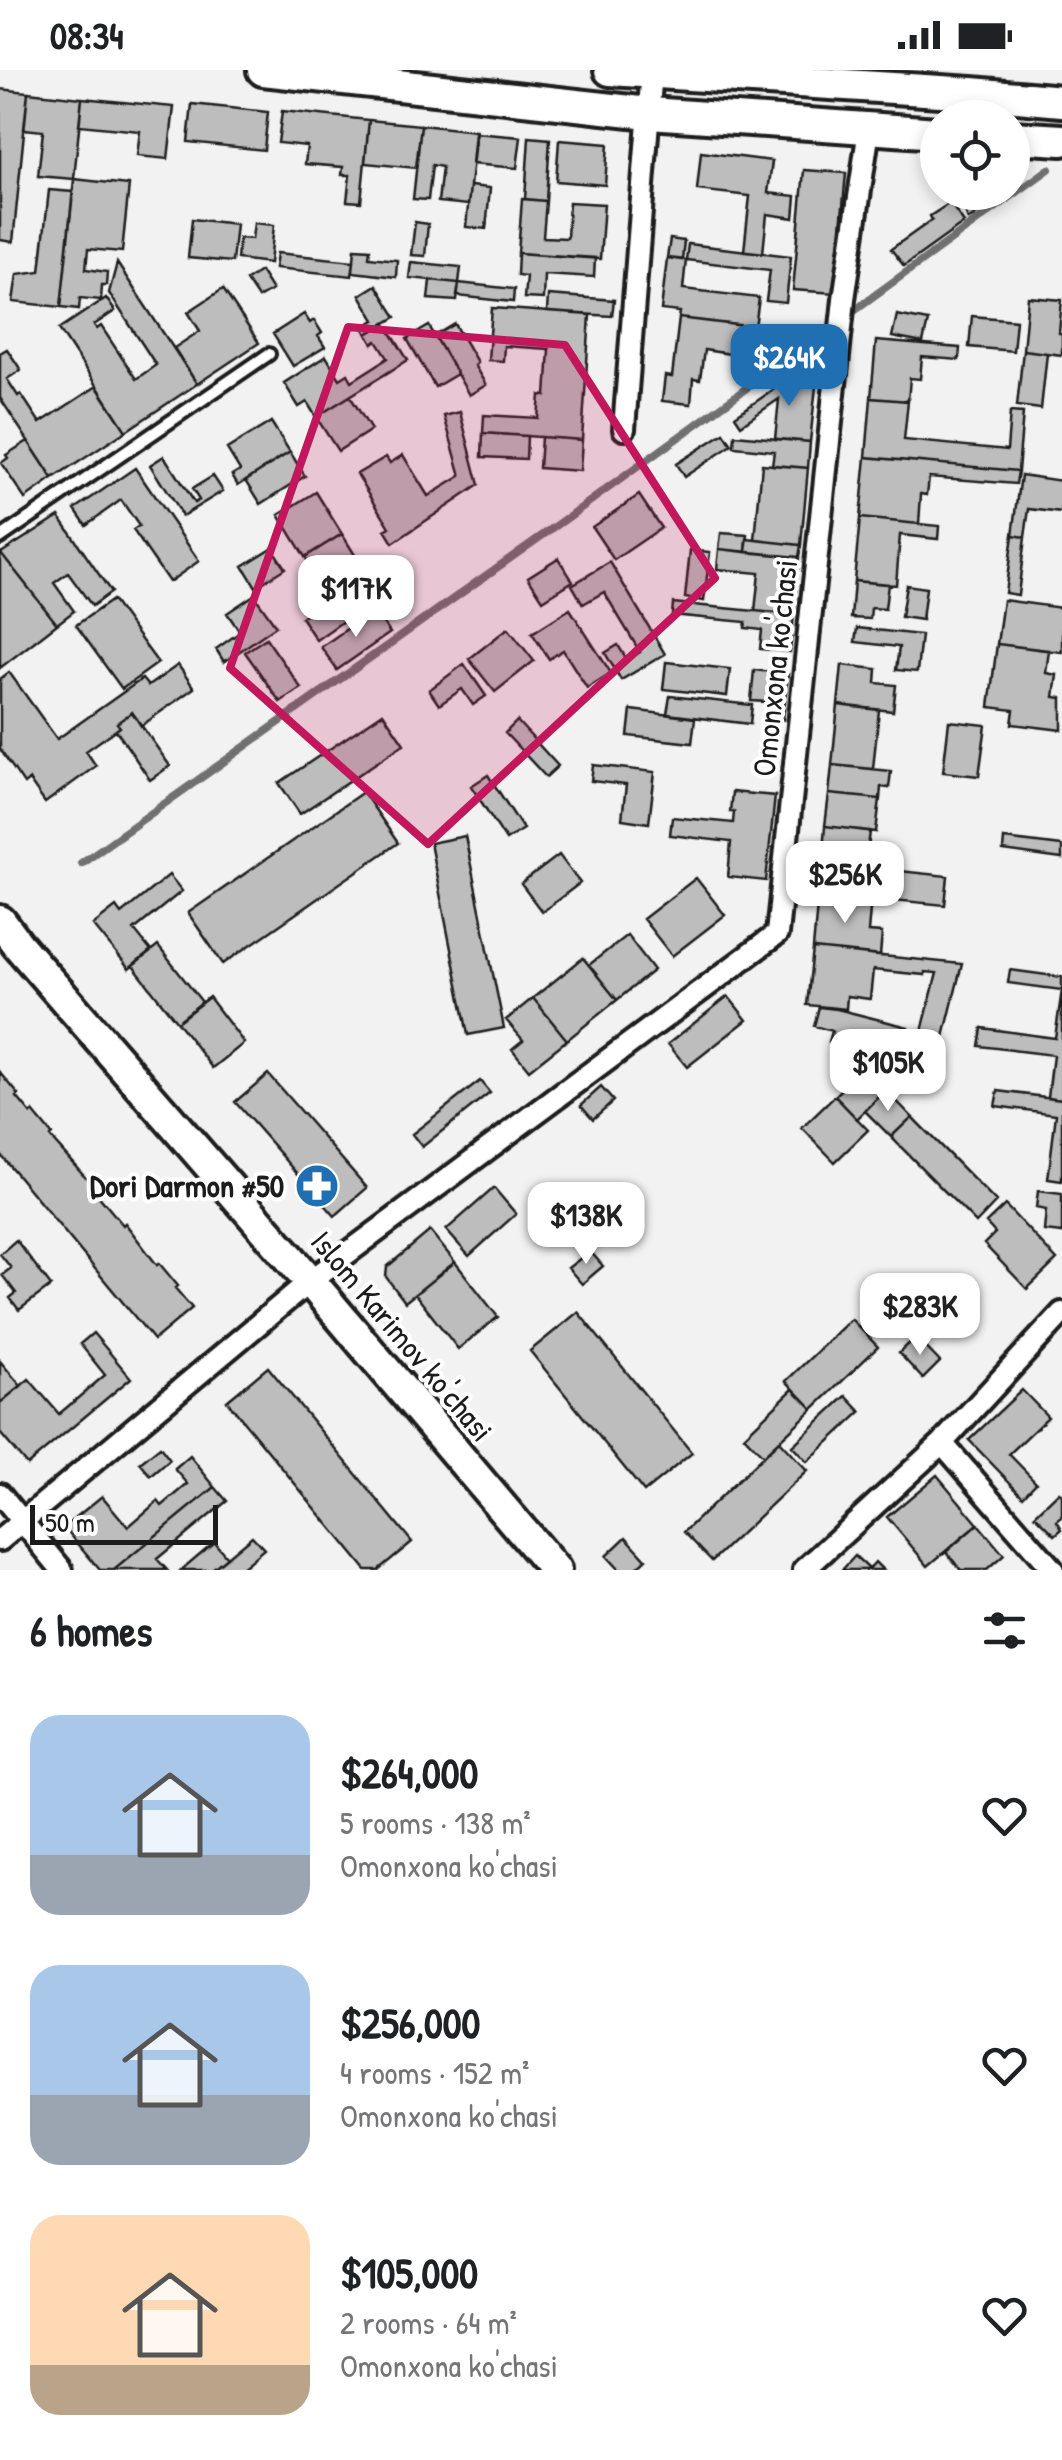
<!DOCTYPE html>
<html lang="en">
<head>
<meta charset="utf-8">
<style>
  body { margin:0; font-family:"Patrick Hand",sans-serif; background:#f2f2f2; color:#202124; height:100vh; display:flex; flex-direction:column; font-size:38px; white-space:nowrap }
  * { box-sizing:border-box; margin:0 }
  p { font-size:32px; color:#757577 }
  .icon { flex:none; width:55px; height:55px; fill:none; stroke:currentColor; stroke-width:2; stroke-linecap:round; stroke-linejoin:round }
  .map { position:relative; height:1500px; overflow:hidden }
  .details { display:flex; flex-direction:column; background:#fff; flex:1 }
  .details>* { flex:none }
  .tools { position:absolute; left:920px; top:30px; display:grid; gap:20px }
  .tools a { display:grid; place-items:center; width:110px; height:110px; border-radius:50%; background:#fff; box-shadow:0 5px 15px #0003; font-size:50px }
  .scale { position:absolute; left:30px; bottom:25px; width:188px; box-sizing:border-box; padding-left:10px; border:5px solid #1c1c1c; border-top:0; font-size:28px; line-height:35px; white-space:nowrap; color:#1c1c1c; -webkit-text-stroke:8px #fff; paint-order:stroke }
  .price { position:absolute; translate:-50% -85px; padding:0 22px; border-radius:20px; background:#fff; color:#222; font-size:32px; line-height:65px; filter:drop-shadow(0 2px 5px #0008) }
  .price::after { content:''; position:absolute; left:50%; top:60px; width:30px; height:22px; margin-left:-15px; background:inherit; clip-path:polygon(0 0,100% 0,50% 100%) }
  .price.selected { background:#1f6fb2; color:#fff }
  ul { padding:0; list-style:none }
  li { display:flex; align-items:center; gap:30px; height:250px; padding:0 30px }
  li span { display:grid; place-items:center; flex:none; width:280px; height:200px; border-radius:30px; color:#555 }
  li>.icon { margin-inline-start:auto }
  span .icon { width:120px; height:120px; fill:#fffc; stroke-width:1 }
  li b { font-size:42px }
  h2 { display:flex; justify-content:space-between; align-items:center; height:120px; padding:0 30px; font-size:42px }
  .status { display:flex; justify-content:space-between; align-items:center; height:70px; padding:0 50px; background:#fff; direction:ltr }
  .status svg { height:28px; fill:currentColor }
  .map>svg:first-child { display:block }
</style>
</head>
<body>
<div class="status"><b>08:34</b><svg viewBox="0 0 49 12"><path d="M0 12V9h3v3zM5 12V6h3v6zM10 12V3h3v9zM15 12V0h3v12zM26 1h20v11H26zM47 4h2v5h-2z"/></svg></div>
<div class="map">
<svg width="1062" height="1500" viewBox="0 0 1062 1500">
  <rect width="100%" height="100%" fill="#f2f2f2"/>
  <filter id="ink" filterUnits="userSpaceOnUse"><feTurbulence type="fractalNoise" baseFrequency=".01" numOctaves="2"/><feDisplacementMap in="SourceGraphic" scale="20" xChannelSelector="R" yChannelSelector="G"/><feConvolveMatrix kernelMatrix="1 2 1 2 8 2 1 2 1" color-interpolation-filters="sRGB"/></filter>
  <g filter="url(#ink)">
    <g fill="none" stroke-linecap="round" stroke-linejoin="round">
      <path stroke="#707070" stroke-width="8" d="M81,793L567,448L1049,99"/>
    </g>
    <path fill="#bdbdbd" stroke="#1c1c1c" stroke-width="2.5" d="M0,19L28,22L13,172L0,170Z
      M28,22L82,28L74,109L38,106L43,61L24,59Z
      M82,28L174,37L168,89L137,86L140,61L79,55Z
      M192,34L268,42L264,80L188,72Z
      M282,41L369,50L361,132L347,131L350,105H342L343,97L305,94L307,76L278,73Z
      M369,50L421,55L416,98L365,93Z
      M421,55L476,61L468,135L438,132L442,97L432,95L428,130L413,129Z
      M475,63L521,67L517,98L472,94Z
      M529,67L550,69L546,131L525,129Z
      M559,70L608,74L605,115L556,111Z
      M701,82L772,91L768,123L796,126L794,148L767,144L763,183L744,181L750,126L697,120Z
      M804,100L846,103L835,223L793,220Z
      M74,109L129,115L122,182L88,179L86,199L107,202L106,215H102L101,230L80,228L79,239L61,237Z
      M470,116L490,118L486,159L466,157Z
      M49,120L73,122L61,237L13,232L17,204L40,201Z
      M958,122H981L984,139L968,150Z
      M522,129L546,131L543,167L567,168L569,132L604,134L600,189L518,183Z
      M950,133L964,153L904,196L891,179L932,150L930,146Z
      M192,149L236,154L232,192L188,188Z
      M415,152L428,154L425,186L411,185Z
      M254,153L274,155L270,193L237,189L239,168L252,169Z
      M670,169L684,171L682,190L667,188Z
      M688,174L791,186L786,233L766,231L770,200L686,190Z
      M355,178L370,179L369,187L397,190L396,207L353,202Z
      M277,183L354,191L352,206L275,198Z
      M518,183L595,188L594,207L544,204L543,229L524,228L526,206L517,205Z
      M667,188L686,190L683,219L759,228L755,257L679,248L680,242L661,240Z
      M411,192L461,197L459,213L409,208Z
      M117,193L197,314L126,361L59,259L106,228L115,241L94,255L97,259L101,256L136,309L156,295L109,223Z
      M260,201L272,220L258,228L246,210Z
      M430,210L459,213L457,231L428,229Z
      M459,213L514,219L513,232L457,226Z
      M376,215L396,247L367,264L363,257L375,250L360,225Z
      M223,219L259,273L197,314L174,278L200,261L188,242Z
      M548,225L614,230L612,246L547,242Z
      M1028,227L1062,230L1059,263L1062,264V285L1023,280Z
      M492,238L590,245L582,370L483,363L484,345L538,348L540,325L546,326L549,279L504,276L503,291L488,290Z
      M304,244L310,253L314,250L322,263L318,266L325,277L293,296L273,264Z
      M897,245L928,251L923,273L892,267Z
      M972,246L1016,250L1013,281L969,277Z
      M679,248L785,261L783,274L732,268L730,284L704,280L700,310L693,309L691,334L662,331L665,306L672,307Z
      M385,253L408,290L316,347L307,332L299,337L284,313L326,286L340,309L348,304L352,311L388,288L377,271L373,274L367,264Z
      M455,254L477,292L474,295L486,315L469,325L435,266Z
      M429,256L457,304L435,317L407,269Z
      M876,271L960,278L959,290L922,287L920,309L910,308L908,331L871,328Z
      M7,279L21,300L7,309L18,326L21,324L40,353L97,316L126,361L53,409L0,328V283Z
      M1023,280L1047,283L1041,339L1017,336Z
      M795,305L817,307L810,372L775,369L779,329L741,355L735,346L780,315L793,316Z
      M350,326L371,360L338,381L316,347Z
      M871,328L908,331L904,370L1007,380L1010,342L1023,343L1018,401L866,387Z
      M460,342L479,415L393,473L385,460L390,457L357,404L386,387L390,393L403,385L428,426L461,406L444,346Z
      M271,352L290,382L238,415L232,405L240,400L227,379Z
      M483,363L527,366L526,389L482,387Z
      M724,363L732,375L684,407L676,394Z
      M735,365L810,372L808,398L772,395L774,381L734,377Z
      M541,367L582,370L580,401L539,398Z
      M28,371L53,409L25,429L1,393L8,388L6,385Z
      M290,382L305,406L261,434L246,410Z
      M164,386L194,433L199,430L192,419L213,406L223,421L182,446L150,395Z
      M866,387L1018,401L1016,414L929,407L927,425L921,424L919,454L860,448Z
      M762,394L808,398L801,475L755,470Z
      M135,398L199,491L169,512L133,460L139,456L121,430L86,455L75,439Z
      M1021,405L1062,411V443L1029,439L1025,467L1013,465Z
      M316,422L342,464L305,487L279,445Z
      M639,425L661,458L614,490L592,457Z
      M59,446L111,522L92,536L68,503L54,513L74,541L57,554L1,483Z
      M860,448L939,456L938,469L900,465L896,515L854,511Z
      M721,463L748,465L746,482L719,479Z
      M342,464L360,493L333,510L326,499L316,504L305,487Z
      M1013,465L1025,467L1018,525L1005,523Z
      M747,469L801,475L799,487L746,482Z
      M272,478L285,498L256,517L243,496Z
      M719,479L799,487L794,545L755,541L759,503L717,499Z
      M690,480L710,482L704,531L685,528Z
      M1,483L57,554L0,598V484Z
      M558,488L573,511L543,530L528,507Z
      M610,492L665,584L621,610L605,583L618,575L627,590L640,582L604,522L583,534L572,515Z
      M854,511L888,514L885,539L871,538L870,549L851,548Z
      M906,515L926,518L922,550L901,547Z
      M341,519L356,542L316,570L301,547Z
      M254,525L276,556L224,592L216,579L240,562L227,543Z
      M112,530L158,593L122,619L76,555Z
      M1003,530L1062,538V582L997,574Z
      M673,533L794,545L790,582L760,579L762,560L745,558L746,552L672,545Z
      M570,539L611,603L587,618L563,580L549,589L532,563Z
      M374,540L390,563L337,600L321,577Z
      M508,558L534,591L495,622L469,589Z
      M857,558L921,565L917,602L896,600L899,577L855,572Z
      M266,568L301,618L280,632L245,582Z
      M997,574L1049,580L1046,603L1057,605L1054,627L1062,628V660L1012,654L1014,640L989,637Z
      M666,592L730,599L727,626L663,619Z
      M464,594L486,626L473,635L462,619L439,635L429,620Z
      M178,595L194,618L141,656L132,642L117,653L120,657L86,681L96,696L45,733L29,710L24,714L0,679V609L9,602L57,669L142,609L148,616Z
      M842,595L877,599L876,613L896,615L893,641L838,635Z
      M754,600L788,604L783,650L764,648L766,632L751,631Z
      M670,626L752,635L750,654L667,644Z
      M838,635L879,640L873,699L832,695Z
      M631,640L695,648L692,673L628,666Z
      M132,642L170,696L150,710L116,660L120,657L117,653Z
      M383,643L404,674L300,744L279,713Z
      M517,651L558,696L546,707L505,663Z
      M949,651L986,655L979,706L943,702Z
      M593,695L655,702L649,753L622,749L626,715L591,711Z
      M832,695L891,701L889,718L881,717L880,729L829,724Z
      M488,705L523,759L506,770L471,716Z
      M363,722L398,773L223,894L188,843Z
      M732,722L775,726L766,811L728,807L731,772L670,765L672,747L733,753L734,742H730Z
      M829,724L880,729L876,762L825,756Z
      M825,756L870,761L866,797L822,793Z
      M465,766L504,958L468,965L430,773Z
      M1004,769L1062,776V789L1003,781Z
      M559,785L580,813L542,842L521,814Z
      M822,793L948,806L945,835L818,823Z
      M169,805L182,821L134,860L151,881L129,899L93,855L116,837L121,844Z
      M696,808L725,845L672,886L643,849Z
      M818,823L871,828L868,862L882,863L880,886L813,879Z
      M627,865L654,900L617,930L589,895Z
      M158,876L202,932L177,952L133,896Z
      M813,879L962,894L944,967L922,961L937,903L925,902V905L873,900L870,929L847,926L846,939L807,935Z
      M583,888L617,930L567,970L533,928Z
      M1010,900L1062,907V1029L1048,1027L1053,985L979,976L982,958L1055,968L1062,920L1008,913Z
      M728,926L747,950L687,997L668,974Z
      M209,927L244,973L213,998L177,952Z
      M533,928L567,970L529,1000L512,979L523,970L506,950Z
      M819,937L837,939L908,957L902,979L890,976L887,987L829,972L832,961L814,956Z
      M864,997L886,1020L857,1049L835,1026Z
      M0,1002L19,1025L17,1027L31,1044L33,1042L52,1065L50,1067L99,1122L97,1124L123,1155L125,1153L157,1195L159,1193L178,1216L175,1218L192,1238L154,1270L0,1084Z
      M268,1004L367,1118L335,1146L235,1032Z
      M480,1011L490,1023L422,1077L412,1064Z
      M601,1017L613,1031L593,1049L581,1035Z
      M886,1020L912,1047L891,1067L865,1041Z
      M998,1021L1062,1029V1111L1048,1109L1056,1044L995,1036Z
      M835,1026L868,1060L835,1092L802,1058Z
      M912,1047L996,1132L976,1153L891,1067Z
      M494,1118L516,1144L469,1186L446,1160Z
      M1038,1121L1062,1124V1163L1044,1161L1046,1140L1036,1138Z
      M1005,1135L1057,1190L1027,1219L984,1174L995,1163L986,1153Z
      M430,1161L455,1192L405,1232L386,1207L387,1197Z
      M16,1170L51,1216L19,1240L10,1228L16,1223L2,1205L11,1198L0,1184Z
      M590,1181L603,1196L582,1214L568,1198Z
      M455,1192L498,1247L458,1279L415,1224Z
      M578,1242L692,1383L644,1422L530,1281Z
      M851,1249L878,1277L813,1339L786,1311Z
      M93,1263L131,1308L27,1395L0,1363V1333L29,1309L59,1344L105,1305L80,1274Z
      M916,1267L940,1292L923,1309L899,1283Z
      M0,1291L21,1316L0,1333Z
      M268,1297L412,1472L378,1500H366L227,1331Z
      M793,1319L813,1339L763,1386L744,1366Z
      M1022,1320L1048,1347L1009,1384L1036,1412L1023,1426L969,1370Z
      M846,1326L861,1342L807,1392L792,1376Z
      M779,1371L807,1401L712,1491L684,1462Z
      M160,1377L170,1390L151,1406L140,1393Z
      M190,1386L215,1417L114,1500H100L64,1457L102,1426L128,1457L158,1431L162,1436L188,1414L175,1399Z
      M937,1405L978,1454L928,1496L887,1447Z
      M215,1417L227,1431L157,1489L167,1500H114Z
      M1059,1422L1062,1425V1447L1057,1451L1062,1459L1055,1465L1035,1445Z
      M978,1454L1004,1485L987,1500H961L946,1482Z
      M252,1466L264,1479L239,1500H211Z
      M626,1467L646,1489L634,1500H619L606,1486Z
      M214,1472L227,1487L211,1500H181Z
      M855,1486L869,1499L875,1492L883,1500H842Z"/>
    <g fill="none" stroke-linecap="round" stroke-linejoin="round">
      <defs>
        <path id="service" d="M0,468L269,284"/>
        <path id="minor" d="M624,359L652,0
          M942,1373L1053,1500
          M0,1424L62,1500
          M0,1470L310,1211L777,864L844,229L869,59
          M804,1500L942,1373L1062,1243"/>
        <path id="secondary" d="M263,0L649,43L938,63
          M610,0L972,23L1062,31
          M1012,67L1062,70
          M0,851L18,875L310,1211L555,1500"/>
      </defs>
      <use href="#service" stroke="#1c1c1c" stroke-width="18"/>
      <use href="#minor" stroke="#1c1c1c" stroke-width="28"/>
      <use href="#secondary" stroke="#1c1c1c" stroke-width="38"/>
      <use href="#service" stroke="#fff" stroke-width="10"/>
      <use href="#minor" stroke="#fff" stroke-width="20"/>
      <use href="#secondary" stroke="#fff" stroke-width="30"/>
    </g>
  </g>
  <path fill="#c2185b" fill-opacity="0.2" stroke="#c2185b" stroke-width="8" stroke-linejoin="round" d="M348,257L565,275L715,508L428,774L230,598Z"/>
  <defs>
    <symbol id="pharmacy-disc" viewBox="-11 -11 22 22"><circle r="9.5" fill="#1f6fb2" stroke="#fff"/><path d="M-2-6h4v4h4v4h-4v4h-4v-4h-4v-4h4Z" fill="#fff"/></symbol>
  </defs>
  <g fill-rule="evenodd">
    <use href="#pharmacy-disc" x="292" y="1091" width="50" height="50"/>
  </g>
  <g text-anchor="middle" stroke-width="8" stroke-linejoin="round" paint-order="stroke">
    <g font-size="32" fill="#1c1c1c" stroke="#fff">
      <text transform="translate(775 598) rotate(-84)" y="11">Omonxona ko'chasi</text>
      <text transform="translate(402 1266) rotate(50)" y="11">Islom Karimov ko'chasi</text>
    </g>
    <g font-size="32" font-weight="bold" fill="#1c1c1c" stroke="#fff" text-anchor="end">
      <text x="284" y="1127">Dori Darmon #50</text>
    </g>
  </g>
</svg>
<div class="tools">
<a><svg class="icon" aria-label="locate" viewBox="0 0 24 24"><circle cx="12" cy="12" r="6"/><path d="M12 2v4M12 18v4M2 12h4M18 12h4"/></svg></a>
</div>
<div class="scale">50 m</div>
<b class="price selected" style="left:789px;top:339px">$264K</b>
<b class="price" style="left:356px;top:570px">$117K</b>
<b class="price" style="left:845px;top:856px">$256K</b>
<b class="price" style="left:888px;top:1044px">$105K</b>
<b class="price" style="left:586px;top:1197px">$138K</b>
<b class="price" style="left:920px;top:1288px">$283K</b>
</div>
<section class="details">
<h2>6 homes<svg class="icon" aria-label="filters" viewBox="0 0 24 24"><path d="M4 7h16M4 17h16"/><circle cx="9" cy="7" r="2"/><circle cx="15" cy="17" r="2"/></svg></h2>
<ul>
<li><span style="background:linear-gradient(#a9c7e8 70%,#9aa5b1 0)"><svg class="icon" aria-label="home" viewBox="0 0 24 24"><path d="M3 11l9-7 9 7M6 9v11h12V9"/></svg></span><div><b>$264,000</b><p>5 rooms · 138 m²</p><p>Omonxona ko'chasi</p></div><svg class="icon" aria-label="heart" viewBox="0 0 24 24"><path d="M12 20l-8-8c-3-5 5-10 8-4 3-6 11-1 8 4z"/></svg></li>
<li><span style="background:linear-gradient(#a9c7e8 65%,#9aa5b1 0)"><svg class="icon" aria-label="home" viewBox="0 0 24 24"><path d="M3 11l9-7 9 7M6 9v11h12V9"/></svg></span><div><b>$256,000</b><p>4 rooms · 152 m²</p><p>Omonxona ko'chasi</p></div><svg class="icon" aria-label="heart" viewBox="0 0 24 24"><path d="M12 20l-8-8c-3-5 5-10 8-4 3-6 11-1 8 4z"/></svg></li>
<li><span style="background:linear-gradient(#ffd9b3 75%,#b9a48a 0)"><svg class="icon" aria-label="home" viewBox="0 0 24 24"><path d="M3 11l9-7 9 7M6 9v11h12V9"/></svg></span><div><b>$105,000</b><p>2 rooms · 64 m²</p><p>Omonxona ko'chasi</p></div><svg class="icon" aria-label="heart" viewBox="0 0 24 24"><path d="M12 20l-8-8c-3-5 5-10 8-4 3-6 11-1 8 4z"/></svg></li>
</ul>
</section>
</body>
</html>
